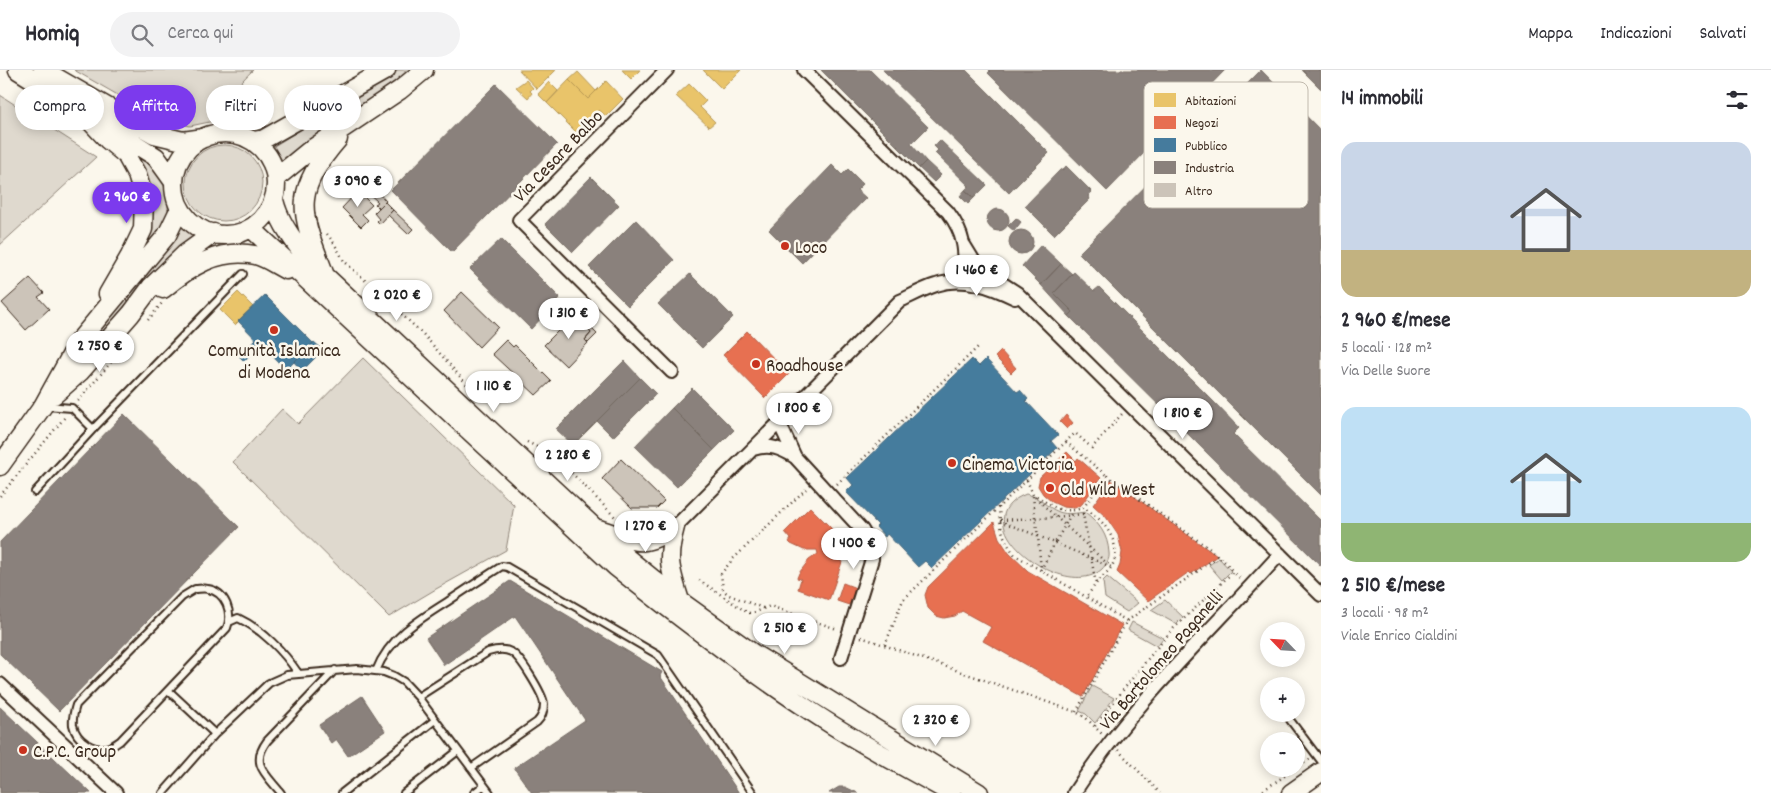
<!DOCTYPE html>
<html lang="it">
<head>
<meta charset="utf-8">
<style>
  body { margin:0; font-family:Dekko,sans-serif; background:#f2f2f3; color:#2b2b33; height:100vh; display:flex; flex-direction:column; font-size:19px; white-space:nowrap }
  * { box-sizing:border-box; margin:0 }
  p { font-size:16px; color:#7c7c81 }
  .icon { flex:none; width:28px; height:28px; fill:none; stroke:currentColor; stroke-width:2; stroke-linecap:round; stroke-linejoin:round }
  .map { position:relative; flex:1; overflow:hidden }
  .sheet { display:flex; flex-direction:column; background:#fff; width:450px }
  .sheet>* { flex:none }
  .guide { position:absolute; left:15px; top:15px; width:475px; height:45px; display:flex; gap:10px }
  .needle { width:32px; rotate:295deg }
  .buttons { position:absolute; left:1260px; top:552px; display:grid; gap:10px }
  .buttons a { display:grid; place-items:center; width:45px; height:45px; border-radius:50%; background:#fff; box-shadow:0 2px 12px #0003; font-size:25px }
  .price { position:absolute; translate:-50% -42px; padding:0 11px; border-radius:18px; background:#fff; color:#222; font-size:16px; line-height:32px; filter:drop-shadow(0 1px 2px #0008) }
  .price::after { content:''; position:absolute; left:50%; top:30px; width:15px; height:11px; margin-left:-8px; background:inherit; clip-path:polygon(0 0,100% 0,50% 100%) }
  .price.selected { background:#7c3aed; color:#fff }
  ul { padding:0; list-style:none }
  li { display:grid; align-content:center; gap:10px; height:265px; padding:0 20px }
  li span { display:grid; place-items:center; height:155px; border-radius:15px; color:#555 }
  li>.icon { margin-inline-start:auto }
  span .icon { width:90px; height:90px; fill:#fffc; stroke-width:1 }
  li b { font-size:21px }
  h2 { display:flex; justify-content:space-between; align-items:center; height:60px; padding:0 20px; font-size:21px }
  .pill { padding:0 18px; border-radius:22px; background:#fff; box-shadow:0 2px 12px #0003; font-size:18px; line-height:45px }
  .pill.selected { background:#7c3aed; color:#fff }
  header { display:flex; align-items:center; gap:30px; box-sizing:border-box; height:70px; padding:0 25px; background:#fff; border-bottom:1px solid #e1e1e2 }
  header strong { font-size:24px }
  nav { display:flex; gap:28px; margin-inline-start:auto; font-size:18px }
  .search { width:350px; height:45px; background:#f2f2f3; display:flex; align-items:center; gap:12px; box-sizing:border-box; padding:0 18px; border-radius:28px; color:#7c7c81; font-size:19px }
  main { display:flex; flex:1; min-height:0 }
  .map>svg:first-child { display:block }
</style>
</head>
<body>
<header>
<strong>Homiq</strong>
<div class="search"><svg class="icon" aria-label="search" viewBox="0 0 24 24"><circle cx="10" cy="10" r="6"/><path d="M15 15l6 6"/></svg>Cerca qui</div>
<nav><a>Mappa</a><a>Indicazioni</a><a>Salvati</a></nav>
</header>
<main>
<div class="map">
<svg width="1321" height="723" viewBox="0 0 1321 723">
  <rect width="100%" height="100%" fill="#fbf7ec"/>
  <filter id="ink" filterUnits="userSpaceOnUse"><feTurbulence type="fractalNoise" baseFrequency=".02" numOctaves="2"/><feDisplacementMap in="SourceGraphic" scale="10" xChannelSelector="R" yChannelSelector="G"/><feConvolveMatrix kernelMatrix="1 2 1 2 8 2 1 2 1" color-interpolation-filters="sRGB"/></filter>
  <g filter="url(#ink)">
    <path fill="#dfd9ce" stroke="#8d8276" d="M74,0H253C237,15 227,27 224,49L190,56L158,48Z
      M398,0H411L296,81L284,94L274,76Z
      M0,25L96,87L0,175Z
      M186 113a38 38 0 1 1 76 0a38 38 0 1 1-76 0Z
      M131,84C137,88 146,91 151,96C167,110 174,142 162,160C156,170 146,178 138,186L145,168Z
      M180,154L195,166L126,234L72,299L70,296Z
      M363,288L514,435L506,480L436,519L389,547L233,392L282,339L298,354Z
      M1026,424C1040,427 1046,437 1059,442C1067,445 1077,443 1085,442C1099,453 1108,465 1109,483C1110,489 1106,495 1102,499C1065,534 957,451 1026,424Z
      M1219,488L1231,501L1222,510L1209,495Z
      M1107,507L1138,533L1127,542L1105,528L1103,511Z
      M1165,530L1183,547L1176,554L1151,540Z
      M1132,552L1163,568L1157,576L1128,560Z
      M1092,616L1114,628L1095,653L1086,644L1079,641Z"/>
    <path fill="#e9c46a" stroke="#b59653" d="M519,0H556L537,19Z
      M622,0H640L631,9Z
      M703,0H741L722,19Z
      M578,2L596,21L588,29L569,10Z
      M526,10L533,18L530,21L532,23L528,28L516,17Z
      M569,10L588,29L606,11L623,29L606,46L599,40L576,62L547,33Z
      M549,12L558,21L547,33L538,24Z
      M689,14L706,31L700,37L715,52L709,57L676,26Z
      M238,222L253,237L235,255L220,240Z"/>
    <path fill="#e76f51" stroke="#b35a42" d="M747,261L789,304L765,328L723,285Z
      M1001,281L1016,298L1011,303L995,287Z
      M1066,345L1073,353L1067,359L1060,352Z
      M1067,382L1076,391L1078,388L1101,408L1082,434L1075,438L1063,437L1052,432L1043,424L1038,416L1040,407Z
      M1111,410L1217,486L1191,504L1189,502L1148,531L1117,502L1120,495L1122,482L1118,465L1106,447L1093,435Z
      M810,437L836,463L834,466L838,471L841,480L840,491L842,492L829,530L798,519L801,509L797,508L799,503L809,490L818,484L817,480H804L791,474L789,472L791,469L785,462Z
      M994,452L999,468L1009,483L1028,501L1122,555L1083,627L983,571L991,557L962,541L955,546L944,548L936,546L928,538L925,525L928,517Z
      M843,513L856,518L849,535L837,531Z"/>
    <path fill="#457b9d" stroke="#426377" d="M265,225L313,273L286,300L238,251Z
      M256,269L261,274L244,291L239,286Z
      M314,272L323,280L302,301L294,292Z
      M972,289L979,296L986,289L1017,322L1020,320L1028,329L1026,331L1058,365L1051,371L1057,378L932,498L925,491L918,497L887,464L885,467L876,457L878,455L846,422L853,415L847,408Z"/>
    <path fill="#8a817c" stroke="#726760" d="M821,0H870L928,57L911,74L926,91L919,98Z
      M883,0H966L1049,83L1009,123Z
      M989,0H1225L1107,121L988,3L990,1Z
      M1261,0L1321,61V425L1079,183Z
      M1302,0H1321V19Z
      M496,14L557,74L452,182L391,120Z
      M940,70L987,115L974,128L965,120L969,116L935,83L938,80L934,76Z
      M926,91L941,105L934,112L919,98Z
      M832,95L842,105L848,99L863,114L857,120L866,128L802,193L769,160Z
      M1066,96L1092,122L1088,126L1090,129L1054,165L1025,136L1061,99L1062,101Z
      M591,107L619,135L573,182L545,154Z
      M965,120L974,128L968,134L960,126Z
      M987 150a11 11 0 1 1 22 0a11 11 0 1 1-22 0Z
      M1016,148L1021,152L1014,161L1008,156Z
      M636,150L674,190L628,236L589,197Z
      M1009 172a12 12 0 1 1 24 0a12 12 0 1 1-24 0Z
      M501,169L560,228L531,259L470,199Z
      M1041,175L1061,194L1041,215L1022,196Z
      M1061,194L1072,204L1054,223L1073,242L1069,246L1041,215Z
      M1074,202L1094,221L1099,217L1213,331L1239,358L1233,364L1321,451V496L1069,246L1073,242L1054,223Z
      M690,204L733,247L702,278L658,234Z
      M624,291L640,308L573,375L556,359Z
      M640,308L656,324L613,367L597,351Z
      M692,318L734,360L714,380L672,338Z
      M672,338L714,380L677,417L635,376Z
      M124,344L239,457L59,641L0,584V472Z
      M510,511L662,602L660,606L739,723H532L514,698L585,650L515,546L444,595L426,568Z
      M362,626L385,661L348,686L336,669L331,673L319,655Z
      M0,637L91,723H0Z
      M839,717H845L858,723H829Z"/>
    <path fill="#ccc4b9" stroke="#3b2a1e" d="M372,116L386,131L379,138L375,134L378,132L367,122Z
      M358,121L372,135L362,144L368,150L361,157L342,138Z
      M385,132L393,140L380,154L377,151L379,149L374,143Z
      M393,140L413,159L408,164L388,145Z
      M30,208L44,223L38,227L49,239L26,260L2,233Z
      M462,222L498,257L479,277L444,241Z
      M576,243L586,253L584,255L591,263L585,270L588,273L566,296L544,275Z
      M586,253L597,264L588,273L585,270L591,263L584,255Z
      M506,270L513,277L515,275L551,311L536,325L492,284Z
      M621,389L664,431L657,438H632L602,409Z"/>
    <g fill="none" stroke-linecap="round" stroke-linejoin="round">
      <defs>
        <path id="lane" d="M46,336L72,338L93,359
          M35,422L93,359L243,204
          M195,519C199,519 204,518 208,519C226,522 233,543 227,558L120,671C117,673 113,676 110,677C94,683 76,670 73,655C72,648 74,642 76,635L182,527Z
          M229,552L238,548C262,559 284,582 298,603
          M376,601C389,568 418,550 447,532C465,520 483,508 502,496L507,497L658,585L753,723
          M169,621L215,664
          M418,627L488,582C495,580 504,578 511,582C520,586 543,624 544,634C544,641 542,647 537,652L471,698
          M1290,650L1321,691
          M163,723L215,664L269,613L287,605L357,599L384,602L394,606L404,612L418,627L490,723
          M281,723C266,704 250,694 267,671L335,600
          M342,723L435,650
          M404,723L458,681
          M474,723L484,715"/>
        <path id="street" d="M667,0L519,150L672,302
          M804,0L948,142C966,166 965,182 965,210
          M964,175L975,193L983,201L1017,223L1321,525
          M782,350V359L795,387L862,460L872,477V489L841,588
          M753,379C770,374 780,378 795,387
          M675,457L900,231C911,226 923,219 936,215C963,206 990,216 1015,228
          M0,614L116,723
          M1074,723C1131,635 1210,562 1280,484"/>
        <path id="secondary" d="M18,0L156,87L174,112
          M43,0L154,64L183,71L204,68
          M80,40L108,70L126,85L137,105L144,128L143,159L130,186L108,224
          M174 114a51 51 0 1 1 102 0a51 51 0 1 1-102 0Z
          M253,71L264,69L386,0
          M276,108L309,81L400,20L424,0
          M274,130C279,152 293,169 306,188L627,488L680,531L754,584L979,723
          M251,158L616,497C684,551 753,604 826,651C866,677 909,699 951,723
          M324,203C316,181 302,152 305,129C307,108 325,84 338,69
          M163,219C190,197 218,178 255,185C265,187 276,195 286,200
          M54,325L80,302L131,244L151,217L185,184L214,163
          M0,396L43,336L79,271L167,165L180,138
          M675,457C666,490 670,499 680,531
          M599,459C636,471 641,480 675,457
          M1291,723L1321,702"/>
      </defs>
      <use href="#lane" stroke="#3b2a1e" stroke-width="10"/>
      <use href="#street" stroke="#3b2a1e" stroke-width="16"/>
      <use href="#secondary" stroke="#3b2a1e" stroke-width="21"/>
      <path stroke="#3b2a1e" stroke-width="2.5" stroke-dasharray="1 4" stroke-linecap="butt" d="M327,164L334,173L344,191L423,264L469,317
        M148,250L162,233
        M78,331L113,290
        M527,372L555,386L617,449
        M1066,372L1107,406
        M1027,410L1033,425C1039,426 1042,430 1047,433C1059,441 1069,442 1083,438L1107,406L1210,479L1227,494L1233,502
        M837,414L980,275
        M0,426L65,347
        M999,437C1000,457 1002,468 1015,485L1127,551L1076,642
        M1083,444V438C1102,446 1124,475 1112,496C1109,501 1103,506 1099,510C1094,516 1091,521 1087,526
        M1001,450L1035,448L1033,425L1056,447L1083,444L1096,514
        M1000,451L1038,466L1041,500L1055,473L1111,497L1056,447L1035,448L1038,466L1055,473L1073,441
        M699,510L748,543L756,542L770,536L837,559
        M763,538L729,525L723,520L721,504L732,490L806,419
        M1127,551L1219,486
        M861,567L1076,642L1086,648L1102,664
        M885,575L903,530L1075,363L1092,378L1122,344
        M1095,656L1142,596L1171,561L1233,502L1241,509
        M1118,680L1160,723
        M1296,698L1310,689
        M1259,723L1295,699"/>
      <use href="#lane" stroke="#fbf7ec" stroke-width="6"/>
      <use href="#street" stroke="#fbf7ec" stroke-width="12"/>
      <use href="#secondary" stroke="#fbf7ec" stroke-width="18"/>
    </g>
  </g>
  <g fill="#c8321e" stroke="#fbf7ec" stroke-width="2">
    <circle cx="785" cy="176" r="5"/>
    <circle cx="274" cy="260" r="5"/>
    <circle cx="756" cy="294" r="5"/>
    <circle cx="952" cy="393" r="5"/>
    <circle cx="1050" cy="418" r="5"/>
    <circle cx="23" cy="680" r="5"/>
  </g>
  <g text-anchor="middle" stroke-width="5" stroke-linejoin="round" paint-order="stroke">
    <g font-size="19" fill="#3b2a1e" stroke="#fbf7ec">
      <text transform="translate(557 85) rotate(-46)" y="7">Via Cesare Balbo</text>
      <text transform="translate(1160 589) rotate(-49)" y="7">Via Bartolomeo Paganelli</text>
    </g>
    <g font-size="19" fill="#3b2a1e" stroke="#fbf7ec" text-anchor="start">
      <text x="795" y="183">Loco</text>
      <text x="274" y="286" text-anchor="middle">Comunità Islamica<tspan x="274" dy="22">di Modena</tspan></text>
      <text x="766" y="301">Roadhouse</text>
      <text x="962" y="400">Cinema Victoria</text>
      <text x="1060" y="425">Old Wild West</text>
      <text x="33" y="687">C.P.C. Group</text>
    </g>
  </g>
  <rect x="1144" y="12" width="164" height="126" rx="8" fill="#fbf7ec" stroke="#c1baae" stroke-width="1"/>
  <rect x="1154" y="23" width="22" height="14" fill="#e9c46a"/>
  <rect x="1154" y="46" width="22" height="13" fill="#e76f51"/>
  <rect x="1154" y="68" width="22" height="14" fill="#457b9d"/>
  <rect x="1154" y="91" width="22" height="13" fill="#8a817c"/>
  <rect x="1154" y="113" width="22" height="14" fill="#ccc4b9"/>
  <g font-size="14" fill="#3b2a1e">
    <text x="1185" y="35">Abitazioni</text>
    <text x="1185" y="57">Negozi</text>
    <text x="1185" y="80">Pubblico</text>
    <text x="1185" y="102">Industria</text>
    <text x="1185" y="125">Altro</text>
  </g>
</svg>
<div class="buttons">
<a><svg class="needle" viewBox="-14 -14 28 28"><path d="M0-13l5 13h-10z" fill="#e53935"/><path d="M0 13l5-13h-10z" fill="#7c7c81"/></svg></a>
<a>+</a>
<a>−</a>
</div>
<b class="price" style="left:358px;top:138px">3 090 €</b>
<b class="price selected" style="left:127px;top:154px">2 960 €</b>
<b class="price" style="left:977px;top:227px">1 460 €</b>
<b class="price" style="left:397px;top:252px">2 020 €</b>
<b class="price" style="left:569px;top:270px">1 310 €</b>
<b class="price" style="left:100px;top:303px">2 750 €</b>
<b class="price" style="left:494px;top:343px">1 110 €</b>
<b class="price" style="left:799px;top:365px">1 800 €</b>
<b class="price" style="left:1183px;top:370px">1 810 €</b>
<b class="price" style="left:568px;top:412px">2 280 €</b>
<b class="price" style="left:646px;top:483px">1 270 €</b>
<b class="price" style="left:854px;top:500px">1 400 €</b>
<b class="price" style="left:785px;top:585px">2 510 €</b>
<b class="price" style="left:936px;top:677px">2 320 €</b>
<div class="guide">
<a class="pill">Compra</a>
<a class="pill selected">Affitta</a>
<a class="pill">Filtri</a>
<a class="pill">Nuovo</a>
</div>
</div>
<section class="sheet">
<h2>14 immobili<svg class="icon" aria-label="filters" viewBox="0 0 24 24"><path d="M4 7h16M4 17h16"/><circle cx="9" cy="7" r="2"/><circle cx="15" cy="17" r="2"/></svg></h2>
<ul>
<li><span style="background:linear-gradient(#c9d6e8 70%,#c2b280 0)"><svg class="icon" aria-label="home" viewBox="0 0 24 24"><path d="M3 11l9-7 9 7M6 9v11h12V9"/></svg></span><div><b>2 960 €/mese</b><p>5 locali · 128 m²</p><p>Via Delle Suore</p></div></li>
<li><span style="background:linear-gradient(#bfe0f5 75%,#8fb573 0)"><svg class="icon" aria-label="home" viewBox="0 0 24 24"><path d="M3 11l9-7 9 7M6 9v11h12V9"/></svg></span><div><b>2 510 €/mese</b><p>3 locali · 98 m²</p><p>Viale Enrico Cialdini</p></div></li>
</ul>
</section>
</main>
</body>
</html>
